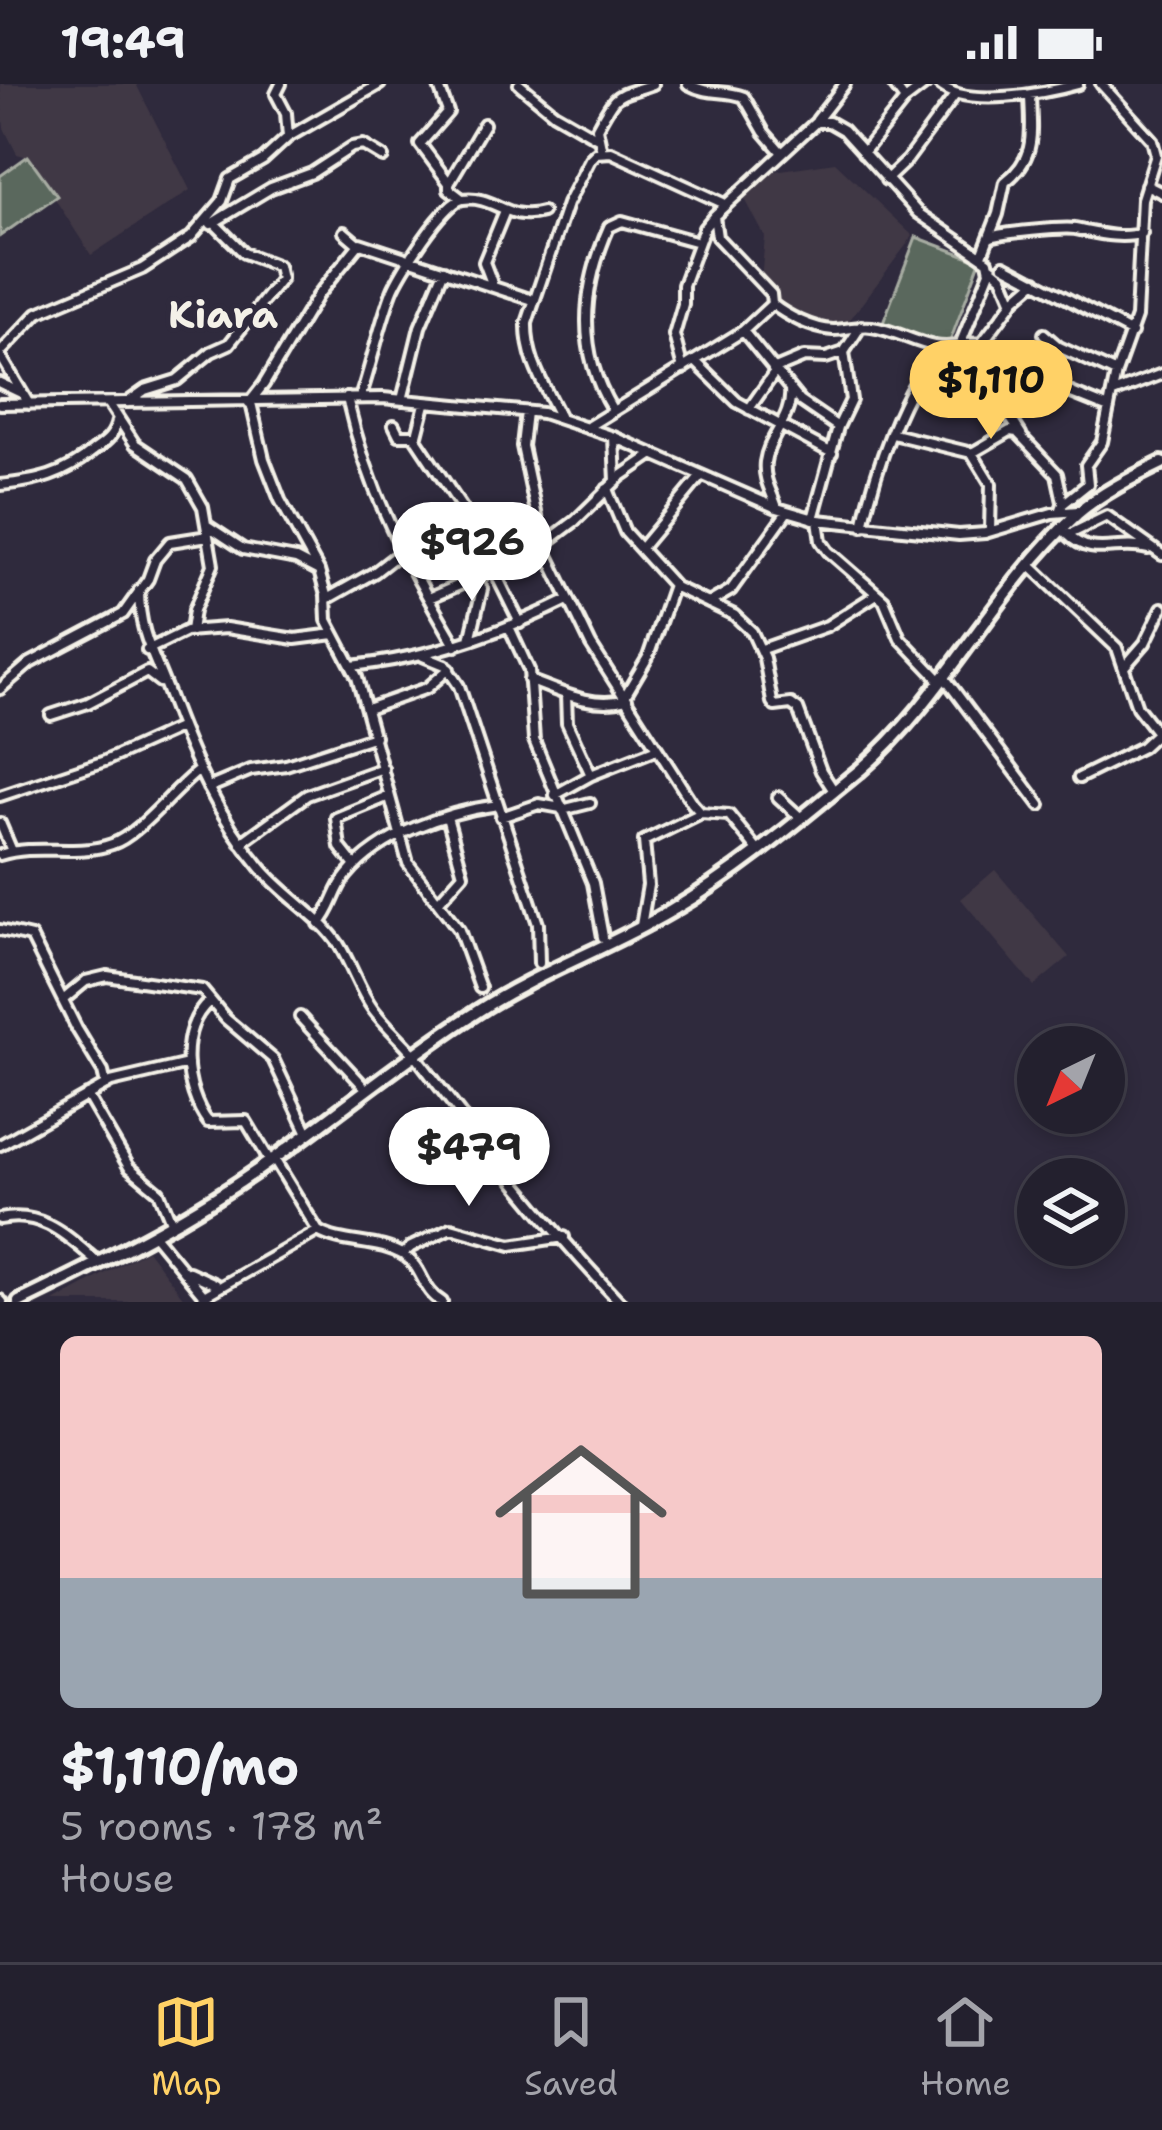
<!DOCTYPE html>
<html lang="en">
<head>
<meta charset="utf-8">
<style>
  body { margin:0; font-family:"Shantell Sans",sans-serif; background:#2f2d3a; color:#f1f3f6; height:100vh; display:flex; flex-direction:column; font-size:45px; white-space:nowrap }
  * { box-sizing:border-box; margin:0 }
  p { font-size:39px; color:#a3a3aa }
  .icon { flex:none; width:66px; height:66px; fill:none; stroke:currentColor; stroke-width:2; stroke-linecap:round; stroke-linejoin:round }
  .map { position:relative; height:1218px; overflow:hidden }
  .side { display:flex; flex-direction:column; background:#23202e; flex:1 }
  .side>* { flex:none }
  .needle { width:78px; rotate:223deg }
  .buttons { position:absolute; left:1017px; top:942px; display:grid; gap:24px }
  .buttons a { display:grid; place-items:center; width:108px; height:108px; border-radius:50%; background:#23202e; box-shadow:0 6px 18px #0003,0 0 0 3px #403e4a; font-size:60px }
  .price { position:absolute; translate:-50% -102px; padding:0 27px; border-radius:42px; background:#fff; color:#222; font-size:39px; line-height:78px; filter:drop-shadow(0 3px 6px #0008) }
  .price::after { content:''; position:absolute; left:50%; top:72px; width:36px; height:27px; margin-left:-18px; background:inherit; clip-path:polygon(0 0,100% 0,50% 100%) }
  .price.current { background:#ffd166; color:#111 }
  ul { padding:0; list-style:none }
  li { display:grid; align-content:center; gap:24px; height:636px; padding:0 60px }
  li+li { border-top:3px solid #403e4a }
  li span { display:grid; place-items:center; height:372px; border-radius:18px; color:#555 }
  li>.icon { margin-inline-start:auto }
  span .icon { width:216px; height:216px; fill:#fffc; stroke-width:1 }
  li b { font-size:51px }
  .status { display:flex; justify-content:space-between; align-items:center; height:84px; padding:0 60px; background:#23202e; direction:ltr }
  .status svg { height:33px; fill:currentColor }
  .menu { display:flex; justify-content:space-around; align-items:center; height:168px; border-top:3px solid #403e4a; background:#23202e; font-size:33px; color:#a3a3aa }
  .menu a { display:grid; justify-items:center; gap:6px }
  .menu .current { color:#ffd166 }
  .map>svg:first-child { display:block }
</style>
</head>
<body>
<div class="status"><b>19:49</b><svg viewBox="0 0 49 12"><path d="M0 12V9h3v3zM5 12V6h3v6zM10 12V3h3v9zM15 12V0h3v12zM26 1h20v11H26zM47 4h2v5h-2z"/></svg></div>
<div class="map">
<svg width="1162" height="1218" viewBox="0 0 1162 1218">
  <rect width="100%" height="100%" fill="#2f2a3d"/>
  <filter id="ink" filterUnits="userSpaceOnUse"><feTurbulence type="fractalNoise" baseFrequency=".00833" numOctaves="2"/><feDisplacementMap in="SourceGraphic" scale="24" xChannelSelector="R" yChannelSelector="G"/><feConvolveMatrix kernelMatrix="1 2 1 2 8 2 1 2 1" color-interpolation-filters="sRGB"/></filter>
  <g filter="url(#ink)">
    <path fill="#403845" d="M0,0H136L190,106L91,171L28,73L17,70L4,44Z
      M835,78L913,152L836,254L760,207L765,153L744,113L768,88Z
      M995,786L1069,873L1034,902L961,815Z
      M147,1166L187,1218H54Z"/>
    <path fill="#5a675d" stroke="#a7aca2" stroke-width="3" d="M28,72L57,112L0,152V92Z
      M916,153L980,177L948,263L883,239Z"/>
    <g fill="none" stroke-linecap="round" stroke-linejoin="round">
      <defs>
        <path id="street" d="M281,0L276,10L286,29L288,53
          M438,0L448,28L420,60L449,99
          M519,0L554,29L596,53
          M688,0C710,12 724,5 744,13L764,48L782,69
          M893,0L905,16
          M939,0C965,25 1046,9 1078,0
          M817,36L845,0
          M602,68L597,44C619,3 615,14 653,0
          M863,69L905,16L926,0
          M886,96L907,76L955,11
          M1146,101L1162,109
          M462,115L449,105V99L484,40
          M211,140L271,104L312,89L352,63L363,61L383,73
          M344,148L358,160
          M991,153C1000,149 1064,143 1075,145C1096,149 1121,156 1142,149
          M982,171L998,130L1005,98C1037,73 1031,49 1030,11
          M1004,181L1132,249
          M492,199L484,178L504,129
          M1014,216L1036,197
          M772,220C787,232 813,245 833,246C847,246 859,241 872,243C906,248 929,271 965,260
          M743,247L800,317L838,343L813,435
          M1044,250L1059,263L1116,289
          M982,259L1013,218L1002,192L991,183
          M964,262L1021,350
          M0,269L38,229L142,185L191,153L222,117L230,95L263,76L288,53L380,0
          M0,271L29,320
          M696,278L737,318L832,369
          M683,285L674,251L683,220V201L704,144L714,132
          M773,286L804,273L826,274L844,268
          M0,299L23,310
          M1113,309L1162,290
          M347,314C369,412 406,477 456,562
          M360,314C372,279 379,242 392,208C399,189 445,117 463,115C495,111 506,138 542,128
          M402,316L420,243L444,186
          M128,318L145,306L177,296L211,268L229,260L281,195L278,182L244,169L214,139
          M249,319L264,300L317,212L360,159L533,216
          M251,319L264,375L280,416L319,487L326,511L327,536L357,593L408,779L459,846L480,904
          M0,320L383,314L542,329L614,353L777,424L818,436L959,451L985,449L1052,429L1079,427
          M109,320L135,360L187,395L203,423L213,481L194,526L191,547
          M425,320L416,355L466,430L520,539
          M612,325C576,266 582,204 609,143L622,137L698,158
          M749,325L775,288
          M526,328L522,362L543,461L591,561L692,719L701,729L729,731L759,768
          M559,332C544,301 526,275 527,239L567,120L590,75L596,69L611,68L723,119
          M394,341L399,351H416
          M589,342L743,247L772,220L771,210L717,153L714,132L816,38H829L843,46L918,129L988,177L990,187L962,256L965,260L989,259L1039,296L1109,324
          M838,343L851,316L844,268L861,242
          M893,350L972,369L991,400L990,447
          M614,353L616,397
          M972,369L1010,347L1017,348L1057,390L1063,418
          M0,401C38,397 63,392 93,367C105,358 114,353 117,337
          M607,405L625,448L675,503L734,531L752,548L764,574L772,618L775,622L791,620L798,625L821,687L834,707
          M777,424C772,408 763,396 765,378C768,353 793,333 790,306
          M1060,428L1063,420L1088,400L1086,381L1102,358L1116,289L1136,233L1142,115L1156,71L1152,56L1101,0
          M818,436L821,457L828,467L884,516L900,554L940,596
          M208,442L243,465L296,475L319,487
          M863,442C874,391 902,301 941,265
          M1067,450C1093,476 1118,456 1148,465
          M1068,451L1107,432L1162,471
          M543,461L575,437L620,393L652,371
          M641,464L701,392
          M1030,481L1117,564L1137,623L1162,655
          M493,483L520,464L541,455
          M139,506C139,550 154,571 168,609C191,672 217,732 261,784C284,812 319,831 339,861C352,882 359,906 373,925C388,945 407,960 422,980C484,1061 549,1144 620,1218
          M429,514L495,486
          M327,515L375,488L402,467
          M709,519L731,506L787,428
          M509,543L529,586L534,656L593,799L603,853
          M470,556L482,505L477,495
          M762,565L827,542L877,510
          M147,566L186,547L226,544L295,555L334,550
          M423,572L445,581L459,602L538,840L539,879
          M352,582C429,574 499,550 568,516
          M1125,582L1145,559L1162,524
          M944,593L1040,721
          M529,596C561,608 593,625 627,615
          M0,605L30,579L123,530L148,495L155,476L170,458L208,452
          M566,611L567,639L591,691
          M625,612L648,573L673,501
          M367,625L427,604L449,585
          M51,631L88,619L147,588L160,598
          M1079,694L1142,663L1156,650
          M208,704L251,686L286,681L375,652
          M555,711L591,691L657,665
          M0,712L105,677L179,644
          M778,713L801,734
          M562,726L590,719
          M501,733L539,720L561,724
          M0,739L12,767
          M241,759L307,711L383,684
          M0,771C37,759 76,773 112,760C138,752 174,705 198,687
          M355,782L340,763L336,734L389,712
          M439,817L463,790L447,733
          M319,840C333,825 334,806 347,791C381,750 446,728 498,721
          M641,842L648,801L644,757L701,729
          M0,846L31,853L77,945L103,988L106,1001
          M63,916L86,897L107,892L202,906L226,935L273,975L308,1049
          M210,917C177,944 184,1006 208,1038L246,1037L270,1077
          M300,933L362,1000
          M87,1011L129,1083L159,1108L172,1140
          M0,1061L111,998L188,980
          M274,1075L318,1147C344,1162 379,1155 405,1172C423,1184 422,1207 442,1218
          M0,1135C43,1126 68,1153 99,1179
          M154,1151L209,1218
          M403,1170L411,1163L451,1144L511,1161L564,1153
          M189,1188L215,1200
          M204,1212L318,1147
          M0,1216L2,1218"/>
        <path id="secondary" d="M19,1218C106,1176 193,1133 272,1076C341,1027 406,973 478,927C539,888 608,864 671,827C739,787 799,736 860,686C945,613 994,506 1077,430C1101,409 1133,393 1162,379"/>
      </defs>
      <use href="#street" stroke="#f4f1e8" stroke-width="16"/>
      <use href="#secondary" stroke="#f4f1e8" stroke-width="20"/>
      <use href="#street" stroke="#2f2a3d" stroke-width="8"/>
      <use href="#secondary" stroke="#2f2a3d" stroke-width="10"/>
    </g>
  </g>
  <g text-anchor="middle" stroke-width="10" stroke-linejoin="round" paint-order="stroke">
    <g font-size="39" font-weight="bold" fill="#f4f1e8" stroke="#2f2a3d">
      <text x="223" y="244">Kiara</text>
    </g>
  </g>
</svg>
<div class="buttons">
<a><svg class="needle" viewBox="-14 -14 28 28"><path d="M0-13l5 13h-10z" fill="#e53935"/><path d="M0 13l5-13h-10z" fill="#a3a3aa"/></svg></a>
<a><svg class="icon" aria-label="layers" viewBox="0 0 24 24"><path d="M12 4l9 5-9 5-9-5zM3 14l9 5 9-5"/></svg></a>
</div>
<b class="price current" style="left:991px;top:358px">$1,110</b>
<b class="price" style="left:472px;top:520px">$926</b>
<b class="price" style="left:469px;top:1125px">$479</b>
</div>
<section class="side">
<ul>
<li><span style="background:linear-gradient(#f6c9c9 65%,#9aa5b1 0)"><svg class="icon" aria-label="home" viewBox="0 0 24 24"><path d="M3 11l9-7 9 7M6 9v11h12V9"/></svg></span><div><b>$1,110/mo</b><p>5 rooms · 178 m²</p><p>House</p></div></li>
</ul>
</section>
<nav class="menu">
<a class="current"><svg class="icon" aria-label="map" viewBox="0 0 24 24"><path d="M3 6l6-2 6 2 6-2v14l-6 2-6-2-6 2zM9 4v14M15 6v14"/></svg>Map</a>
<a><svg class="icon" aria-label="saved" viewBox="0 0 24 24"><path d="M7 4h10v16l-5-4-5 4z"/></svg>Saved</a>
<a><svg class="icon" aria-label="home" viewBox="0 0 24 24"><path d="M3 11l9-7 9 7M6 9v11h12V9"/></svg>Home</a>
</nav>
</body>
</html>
